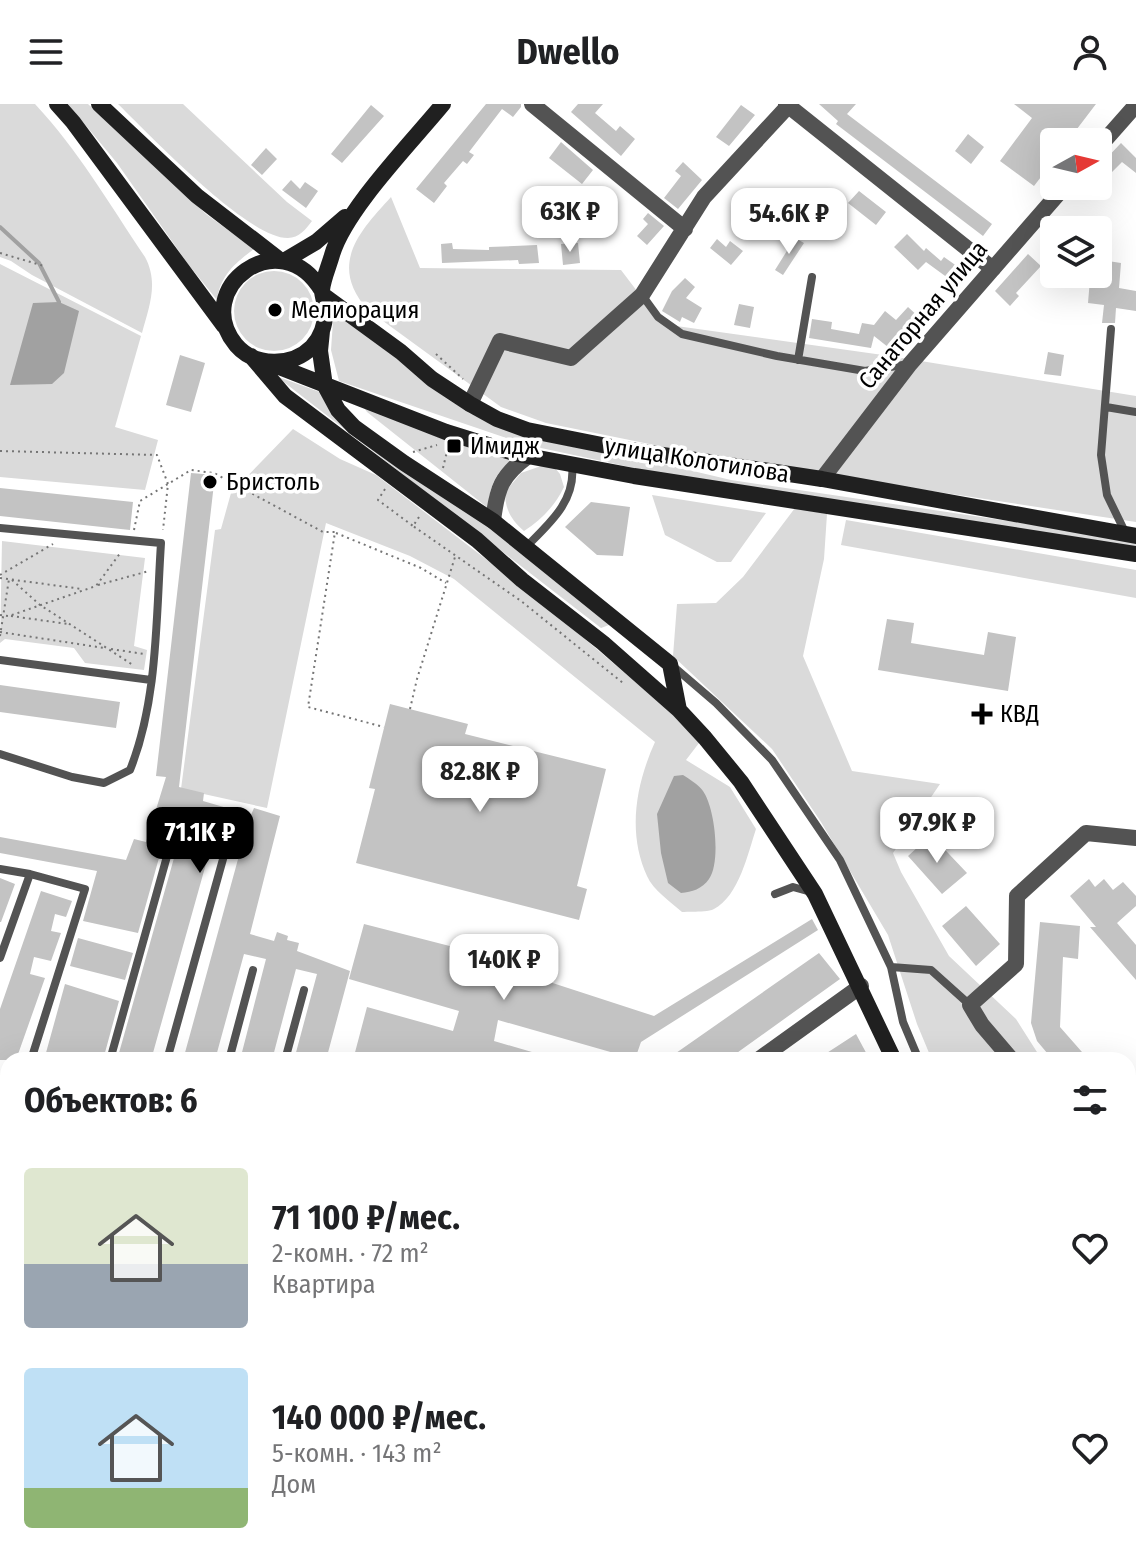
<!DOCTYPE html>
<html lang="ru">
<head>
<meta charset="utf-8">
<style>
  body { margin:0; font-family:"Fira Sans Condensed",sans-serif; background:#f6f6f6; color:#202124; height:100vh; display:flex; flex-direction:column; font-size:30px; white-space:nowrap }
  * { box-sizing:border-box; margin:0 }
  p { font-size:26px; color:#757577 }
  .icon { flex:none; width:44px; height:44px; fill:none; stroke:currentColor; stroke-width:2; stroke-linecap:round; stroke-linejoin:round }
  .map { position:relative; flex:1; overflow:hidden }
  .details { position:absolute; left:0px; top:948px; width:1136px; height:514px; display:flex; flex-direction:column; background:#fff; border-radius:24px 24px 0 0; box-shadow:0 8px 32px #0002 }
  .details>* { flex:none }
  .needle { width:52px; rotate:82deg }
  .controls { position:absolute; left:1040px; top:24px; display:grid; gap:16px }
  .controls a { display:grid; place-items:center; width:72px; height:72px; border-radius:8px; background:#fff; box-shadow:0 8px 32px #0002; font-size:40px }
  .price { position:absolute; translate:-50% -68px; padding:0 18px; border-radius:16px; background:#fff; color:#222; font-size:26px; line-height:52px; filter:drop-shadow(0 2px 4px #0008) }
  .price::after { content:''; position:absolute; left:50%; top:48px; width:24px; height:18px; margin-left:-12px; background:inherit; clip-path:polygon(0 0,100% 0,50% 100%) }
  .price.current { background:#000; color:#fff }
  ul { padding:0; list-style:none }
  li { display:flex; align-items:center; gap:24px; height:200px; padding:0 24px }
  li span { display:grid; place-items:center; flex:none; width:224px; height:160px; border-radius:8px; color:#555 }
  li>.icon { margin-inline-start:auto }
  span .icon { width:96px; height:96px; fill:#fffc; stroke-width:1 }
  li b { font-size:34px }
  h2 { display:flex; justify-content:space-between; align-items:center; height:96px; padding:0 24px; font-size:34px }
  header { display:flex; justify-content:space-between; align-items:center; height:104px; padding:0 24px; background:#fff; font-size:36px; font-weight:700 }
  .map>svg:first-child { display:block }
</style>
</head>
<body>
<header><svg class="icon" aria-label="menu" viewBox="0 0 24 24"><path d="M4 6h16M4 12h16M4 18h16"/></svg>Dwello<svg class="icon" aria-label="person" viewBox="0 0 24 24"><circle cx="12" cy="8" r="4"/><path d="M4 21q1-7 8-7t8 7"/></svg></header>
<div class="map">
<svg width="1136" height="1461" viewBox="0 0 1136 1461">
  <rect width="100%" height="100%" fill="#fff"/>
  <path fill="#dadada" d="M0,0H35C78,46 110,101 145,153C159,179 149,203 142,229L32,171L11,157L0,153Z
    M68,0H88L206,110L254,145C235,159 220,172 217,196L188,160L117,59Z
    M118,0H183L287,98L312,117C306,125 299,134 288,134C248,135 148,29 118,0Z
    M391,93L420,164L621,166L662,220L890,252L1136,292V418L839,373L669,344L546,319L501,303L368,206C328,161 359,128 391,93Z
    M0,160L141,232L115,323L158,336L145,386L0,373Z
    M234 207a40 40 0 1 1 80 0a40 40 0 1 1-80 0Z
    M334,203L468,307L617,349L731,376L1136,436V446L695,377L527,341L339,277L331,246Z
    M276,272L325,290L606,512L609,521L601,524Z
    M363,302L511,357C494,370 490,383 488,404L367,308Z
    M293,325L340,355L376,371L533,491L679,615L699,639L686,656L730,683L756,725C748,749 739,792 714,805C706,809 691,807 682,808C671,798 653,786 647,772C627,729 636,680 655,638L454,475L410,452L326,419L267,704L181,685L215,426L221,425L231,389Z
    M541,362L554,363L560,370L564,383C555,402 541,416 524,427C511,416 505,405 505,388L521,369Z
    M652,391L766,409L731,458H717L665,431Z
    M795,404L827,410L824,455L803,552L852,667L940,680L893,749L901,768L949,852L1016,915L1042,956H932L917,920L888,831L821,718L772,645L673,552L677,500L716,499L743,473Z
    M846,416L1136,466V494L841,441Z
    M2,437L145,454L134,542L147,546L144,566L85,559L74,544L5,535L0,539Z
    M1128,1079L1136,1084V1392L1128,1399Z"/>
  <path fill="#a1a1a1" d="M59,198L79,207L64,269L52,280L10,281L33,199Z
    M683,671C689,675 699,681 703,687C715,704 721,758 709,775C702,785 692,788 681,789L668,779L661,749L657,710L674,672Z"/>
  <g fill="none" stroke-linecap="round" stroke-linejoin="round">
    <path stroke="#a1a1a1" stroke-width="4" d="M0,123L39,159L59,198"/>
  </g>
  <path fill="#c3c3c3" d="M486,0H521V3L513,13L502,5L469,48L474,51L467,60L463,57L444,79L447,82L434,99L416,85Z
    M578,0H603L595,9L616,27L620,22L635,35L621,52L571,8Z
    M819,0H856L847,10L992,120L983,132L836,20L838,17Z
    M1014,0H1096L1067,38H1054V56L1034,82L1000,57L1032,14Z
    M371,1L384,12L342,59L331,50Z
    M741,1L755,11L729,42L716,33Z
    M968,30L984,43L971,60L955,47Z
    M561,38L593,66L582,80L549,54Z
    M1121,39L1136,54V69L1122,58L1112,68L1102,59Z
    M266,44L277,55L262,71L251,61Z
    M683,58L702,76L678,105L664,94L681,72L675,67Z
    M291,76L300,85L305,78L318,87L306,104L282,86Z
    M859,87L886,108L876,121L848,99Z
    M648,109L664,122L647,141L637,132L648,120L643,115Z
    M907,130L924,147L926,144L941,157L944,153L961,165L952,177L926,158L918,166L894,143Z
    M795,134L804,139L783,171L775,166Z
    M717,135L726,143L730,137L743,147L731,161L710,144Z
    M452,139L453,145L489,146V143L537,141L539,159L519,160L518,156L442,159L441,140Z
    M578,139L580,159L563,161L561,140Z
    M1028,150L1041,162L1016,189L1019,192L1010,202L995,187Z
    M1108,157L1121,159L1119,184L1136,187V207L1116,204L1115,219H1102L1104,201L1088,199L1090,175L1106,177Z
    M685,174L695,183L686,194L702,204L694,219L682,213L680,218L662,207L672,187Z
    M739,200L754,203L750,224L734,221Z
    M908,203L921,215L893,247L874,232L871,244L809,234L812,215L832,218L831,225L859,230L862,219L874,221L885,207L896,216Z
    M1048,248L1064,251L1061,272L1044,270Z
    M180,251L205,259L191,308L166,301Z
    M191,369L215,371L179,683L204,689L203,697L251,711L254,704L280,712L250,830L274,837L277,828L288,832L287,836L299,839L297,847L350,867L326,956H294L317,870L296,865L272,956H240L266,855L244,850L215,956H183L246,726L218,717L151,956H117L185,715L183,709L177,706L171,711L138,829L83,817L97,767L0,749V733L126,756L134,735L146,738L166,673L156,672Z
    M0,384L133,398L130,426L0,412Z
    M591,398L630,403L623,452L597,451L565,423Z
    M887,515L914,519L911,539L984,551L988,528L1016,533L1008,587L878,566Z
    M0,581L120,598L116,624L0,608Z
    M390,600L468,620L465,630L606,665L577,782L587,785L579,816L356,759L375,685L369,684Z
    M931,731L967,769L942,790L908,752Z
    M0,774L15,780L1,818H0Z
    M1089,775L1095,783L1104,775L1113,786L1123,778L1136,792V802L1117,819L1136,841V876L1090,823H1096L1070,792Z
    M41,787L72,797L66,813L55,810L51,827L61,829L51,857L34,853L30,870L45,874L16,956H0V905Z
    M966,802L1000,840L976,862L942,822Z
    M812,815L818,826L641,938L635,955L498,916L494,937L549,953V956H353L367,903L453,927L459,907L349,875L364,820L528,862V871L654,912Z
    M1040,818L1080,822L1078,855L1063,853L1060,923L1089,956H1053L1037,937L1031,919Z
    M78,834L133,849L125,876L70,862Z
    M819,849L840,875L727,956H666Z
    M65,880L119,897L103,956H44Z
    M856,930L870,956H816Z"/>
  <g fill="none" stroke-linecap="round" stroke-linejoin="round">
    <path stroke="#757575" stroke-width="2" stroke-dasharray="2 4" stroke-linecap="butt" d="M0,149L44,162
      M436,250L463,275
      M0,347L157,351L168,380L163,426
      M413,348L437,341
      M443,364L448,343
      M385,385L378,396L413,422
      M419,413L413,422L521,497L623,579
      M134,426L140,397L191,366L214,369L323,428H335L308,603L384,623
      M336,429L421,464L446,479
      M0,471L53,440
      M0,474L82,485
      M12,476L40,501L133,561
      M98,481L149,467
      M0,511L9,512L96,482L121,448
      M11,512L68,520
      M0,528L104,544
      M0,532L9,475
      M111,545L144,550
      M410,605L417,575L455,453"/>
    <path stroke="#535353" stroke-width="8" d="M642,191L658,213L682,230L777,252L865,267L909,260
      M1111,225L1101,351L1107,391L1126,430
      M798,256L812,173
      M1106,303L1136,308
      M0,424L161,439C156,514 158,596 130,666L104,679L72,673L0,650
      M526,443C550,419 576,397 572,361
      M0,556L151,576
      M674,563L716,599L772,656L840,756L891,863L903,918L919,956
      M0,765L30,770L85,785L31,956
      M775,790L793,783L811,788
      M0,854L30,770
      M891,863L931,866L970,901
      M110,956L178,713
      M167,956L230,730
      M229,956L253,866
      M285,956L304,886
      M0,1054L8,1028
      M0,1227L8,1230
      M1128,1261L1136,1270
      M243,1461L247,1454
      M302,1461L304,1454
      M342,1461L349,1454
      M505,1461L511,1454"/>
    <path stroke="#535353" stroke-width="16" d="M532,0L685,125
      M786,0L993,165
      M1098,44L1136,1
      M470,300L500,237L571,254L642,191L704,93L790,0
      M822,375L910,260L1065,82
      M493,417C497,384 501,372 528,352
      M758,956L861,882
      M1012,956L982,921L970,901L1016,860L1017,792L1086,729L1136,734
      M1128,1094L1136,1104
      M0,1162L8,1165"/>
    <path stroke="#202020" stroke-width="16" d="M57,0L73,18L224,222
      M99,0L197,92L280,156
      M284,157L316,138L345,113
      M322,187C280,116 190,185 236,241C255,263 292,263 312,243C322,232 326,218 325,204C325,198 322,192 322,186C323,175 329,162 332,151C345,106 412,38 443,0
      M323,191L401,248L432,275L470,300L497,315L527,326L617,344L822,375L1136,432
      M322,227L320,247L325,282L338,306L354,323L404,359L493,417L670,560L679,606
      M251,252L285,292L477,436L522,476L603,539L679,606L705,634L741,678L815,790L894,956
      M264,257L446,328L517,350L634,372L1136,450
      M1128,1300L1136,1309"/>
  </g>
  <g fill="#000" stroke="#fff" stroke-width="3">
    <circle cx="275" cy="206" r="8"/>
    <rect x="446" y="334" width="16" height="16" rx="4"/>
    <circle cx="210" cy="378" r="8"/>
    <path d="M978 598h8v8h8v8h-8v8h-8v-8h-8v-8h8z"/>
  </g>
  <g text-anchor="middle" stroke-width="7" stroke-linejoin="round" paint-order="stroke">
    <g font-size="24" fill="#000" stroke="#fff" text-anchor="start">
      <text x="291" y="214">Мелиорация</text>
      <text x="470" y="350">Имидж</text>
      <text x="226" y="386">Бристоль</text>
      <text x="1000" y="618">КВД</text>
    </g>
    <g font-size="24" fill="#000" stroke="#fff">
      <text transform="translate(923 211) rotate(-50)" y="8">Санаторная улица</text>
      <text transform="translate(697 356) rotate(9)" y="8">улица Колотилова</text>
    </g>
  </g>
</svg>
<div class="controls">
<a><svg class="needle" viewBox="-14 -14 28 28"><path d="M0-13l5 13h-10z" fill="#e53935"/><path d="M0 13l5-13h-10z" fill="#757577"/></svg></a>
<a><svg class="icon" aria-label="layers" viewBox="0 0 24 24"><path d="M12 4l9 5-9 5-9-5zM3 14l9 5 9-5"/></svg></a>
</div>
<b class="price" style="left:570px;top:150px">63K ₽</b>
<b class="price" style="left:789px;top:152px">54.6K ₽</b>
<b class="price" style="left:480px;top:710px">82.8K ₽</b>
<b class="price" style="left:937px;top:761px">97.9K ₽</b>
<b class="price current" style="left:200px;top:771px">71.1K ₽</b>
<b class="price" style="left:504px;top:898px">140K ₽</b>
<section class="details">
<h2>Объектов: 6<svg class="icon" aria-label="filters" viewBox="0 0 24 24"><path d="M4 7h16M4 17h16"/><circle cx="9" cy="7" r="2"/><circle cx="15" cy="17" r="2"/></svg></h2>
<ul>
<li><span style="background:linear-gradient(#dfe7d0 60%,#9aa5b1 0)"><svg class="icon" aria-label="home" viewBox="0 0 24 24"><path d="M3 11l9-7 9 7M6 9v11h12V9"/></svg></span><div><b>71 100 ₽/мес.</b><p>2-комн. · 72 m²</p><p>Квартира</p></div><svg class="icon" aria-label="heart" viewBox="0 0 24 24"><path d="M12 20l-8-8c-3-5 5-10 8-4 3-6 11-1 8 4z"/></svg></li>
<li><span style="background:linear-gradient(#bfe0f5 75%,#8fb573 0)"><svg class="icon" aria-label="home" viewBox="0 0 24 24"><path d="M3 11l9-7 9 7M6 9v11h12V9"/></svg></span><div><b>140 000 ₽/мес.</b><p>5-комн. · 143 m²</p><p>Дом</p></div><svg class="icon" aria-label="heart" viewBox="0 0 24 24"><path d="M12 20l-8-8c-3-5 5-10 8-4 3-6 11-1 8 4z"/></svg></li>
</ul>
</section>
</div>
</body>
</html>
